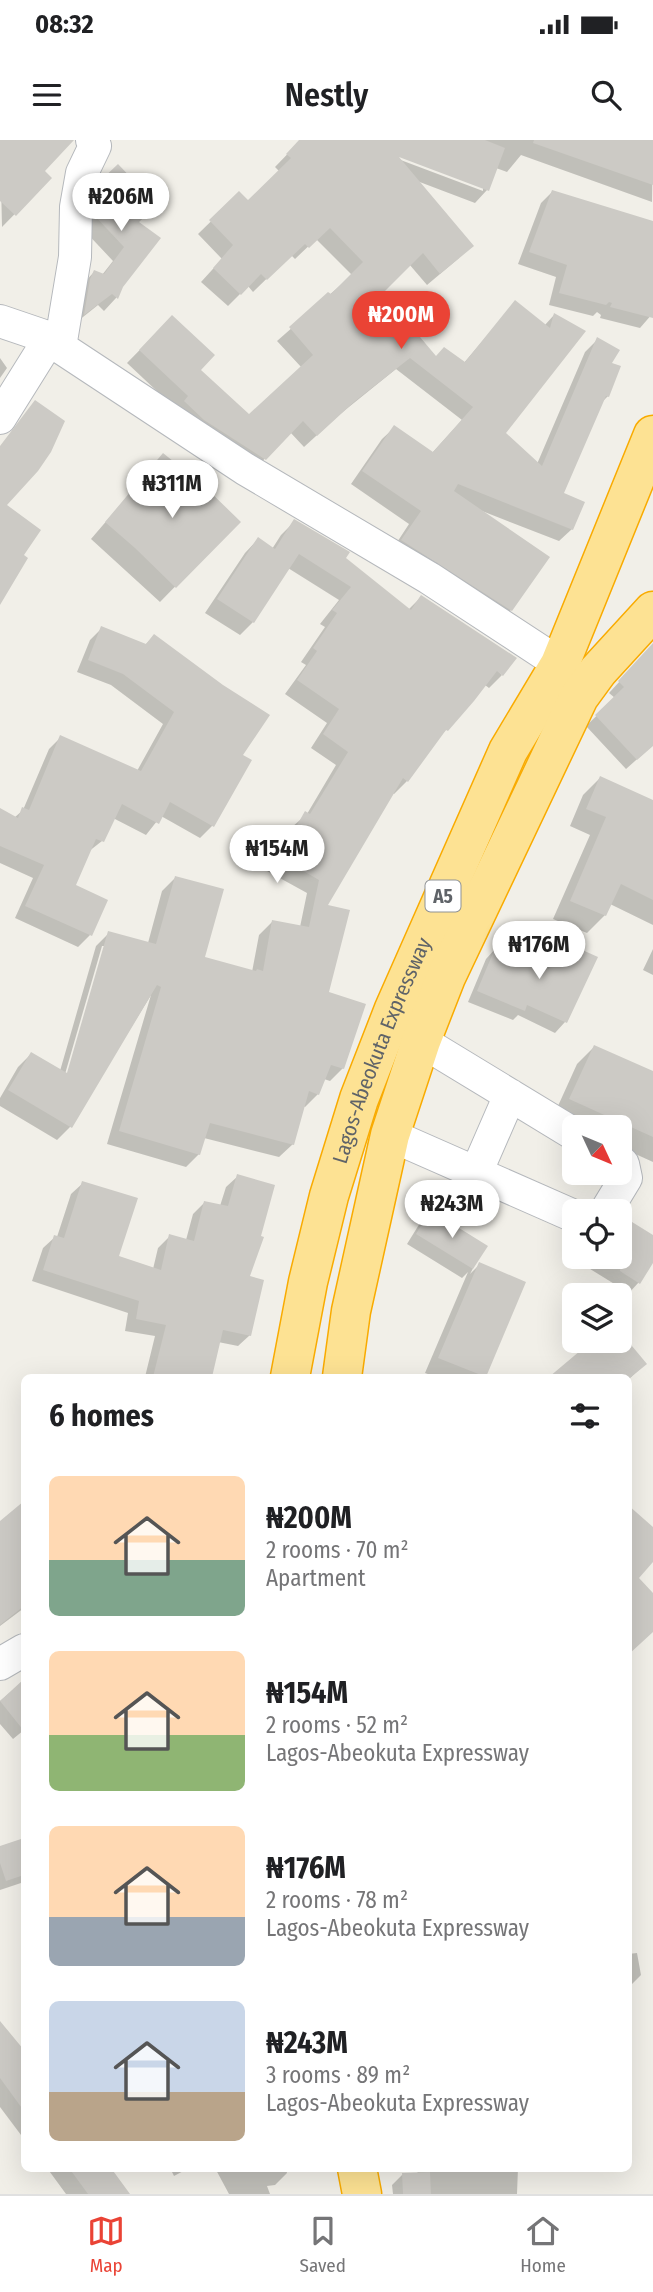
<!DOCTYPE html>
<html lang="en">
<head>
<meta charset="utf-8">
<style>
  body { margin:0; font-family:"Fira Sans Condensed",sans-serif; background:#f6f6f6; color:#202124; height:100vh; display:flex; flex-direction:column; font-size:26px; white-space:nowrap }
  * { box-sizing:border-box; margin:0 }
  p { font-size:23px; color:#757577 }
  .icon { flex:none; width:38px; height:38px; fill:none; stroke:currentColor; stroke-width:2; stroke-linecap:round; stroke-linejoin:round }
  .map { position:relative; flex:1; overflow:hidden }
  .side { position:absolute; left:21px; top:1234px; width:611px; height:798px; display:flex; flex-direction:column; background:#fff; border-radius:10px; box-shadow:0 7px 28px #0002 }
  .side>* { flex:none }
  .needle { width:46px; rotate:134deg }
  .controls { position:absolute; left:562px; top:975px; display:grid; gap:14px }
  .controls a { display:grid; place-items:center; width:70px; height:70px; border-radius:10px; background:#fff; box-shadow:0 7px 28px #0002; font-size:35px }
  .price { position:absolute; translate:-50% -60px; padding:0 16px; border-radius:24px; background:#fff; color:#222; font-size:23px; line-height:46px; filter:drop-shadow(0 2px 4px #0008) }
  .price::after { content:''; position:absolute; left:50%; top:42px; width:21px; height:16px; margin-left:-10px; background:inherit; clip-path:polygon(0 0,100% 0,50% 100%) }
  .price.selected { background:#ea4335; color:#fff }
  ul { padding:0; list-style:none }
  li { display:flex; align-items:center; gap:21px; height:175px; padding:0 28px }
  li span { display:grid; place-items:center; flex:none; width:196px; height:140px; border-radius:10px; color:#555 }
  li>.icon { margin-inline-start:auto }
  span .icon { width:84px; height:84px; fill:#fffc; stroke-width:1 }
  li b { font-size:30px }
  h2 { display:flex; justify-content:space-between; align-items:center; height:84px; padding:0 28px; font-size:30px }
  .status { display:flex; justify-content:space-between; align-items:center; height:49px; padding:0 35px; background:#fff; direction:ltr }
  .status svg { height:19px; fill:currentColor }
  header { display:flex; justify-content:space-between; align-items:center; height:91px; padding:0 28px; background:#fff; font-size:32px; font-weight:600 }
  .tabs { display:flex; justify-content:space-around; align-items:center; height:98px; border-top:2px solid #e0e0e0; background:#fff; font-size:19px; color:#757577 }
  .tabs a { display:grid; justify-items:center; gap:4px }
  .tabs .selected { color:#ea4335 }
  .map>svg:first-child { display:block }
</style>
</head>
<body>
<div class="status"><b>08:32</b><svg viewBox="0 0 49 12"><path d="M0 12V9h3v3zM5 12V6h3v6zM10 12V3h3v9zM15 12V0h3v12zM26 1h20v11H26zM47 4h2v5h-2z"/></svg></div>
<header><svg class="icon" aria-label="menu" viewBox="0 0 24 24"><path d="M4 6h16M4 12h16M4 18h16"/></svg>Nestly<svg class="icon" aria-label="search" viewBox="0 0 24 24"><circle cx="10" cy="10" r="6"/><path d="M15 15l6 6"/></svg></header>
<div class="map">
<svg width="653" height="2054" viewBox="0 0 653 2054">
  <rect width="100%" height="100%" fill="#f1efe8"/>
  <path fill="#0003" fill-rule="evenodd" d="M0,0H73L42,31L50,38L2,87Z
    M301,0H653L652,62L521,15L507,32L496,28L487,50L475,63L417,41L459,118L427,145L409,124L381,153L435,218L463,224L515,163L544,186L554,175L583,191L503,293L537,324L585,212L598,199L609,224L608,256L601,263L562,354L572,389L559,401L482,371L511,470L499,482L390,413L409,384L351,344L382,299L395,287L432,313L462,280L396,229L339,275L304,307L290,292L252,332L177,270L127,223L172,177L199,230L249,277L302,228L277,201L352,135L316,99L295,119L291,115L253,152L248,146L228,166L201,142L222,119L198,94L239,54L248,63L280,32L275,27ZM392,13L483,47V51L390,16Z
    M118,27L137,82L122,146L116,158L104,171L98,165L73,185L82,145L94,132L102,135L113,121L82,88L87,57Z
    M552,52L653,83V173L640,188L600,178L601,175L597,172L593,176L549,165L556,137L518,124L541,63Z
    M0,218L7,228L0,238Z
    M163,315L238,382L160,462L91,399Z
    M294,382L408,470L421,457L502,535L489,548L485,545L437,600L407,641L394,654L392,653L325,766L327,853L343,928L330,941L324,939L318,954L305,967L303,966L293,1004L279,1017L204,998L199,1014L186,1027L107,1004L151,855L70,987L57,1000L0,966V958L18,927L31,914L60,931L96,806L109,793L148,803L162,751L175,738L203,819L252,832L259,795L272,782L300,787L307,753L267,731L292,687L307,674L336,625L311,608L327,583L285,554L306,525L301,522L325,487L320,484L339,460L288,428L253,482L240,495L205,473L245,413L258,399L272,409L281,395ZM102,806H106L66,942L63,941Z
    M102,488L145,505L154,496L241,616L212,686L200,698L161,676L146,695L113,678L102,701L88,712L74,746L90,795L78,807L15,778L33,738L0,723V670L14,678L23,670L49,609L61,597L137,631L163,584L111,545L77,532L90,500Z
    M653,505V605L626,629L586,586L615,558L609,553Z
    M600,638L653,662V785L610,764L605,775L587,793L553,779L590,695L570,686L583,655Z
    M563,803L595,818L565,882L555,893L518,875L513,880L468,862L486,819L496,808L545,829L552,813Z
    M653,809V835L643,830Z
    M594,907L653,932V1022L620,1007V987H575L553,977L577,924Z
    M238,1036L248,1137L250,1195L238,1206L218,1202L210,1237H145L155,1196L125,1191L128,1173L32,1141L43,1108L55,1097H57L71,1054L83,1043L117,1117L153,1129L158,1108L170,1096L186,1100L193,1074L204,1063L220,1066L226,1047Z
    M431,1072L485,1106L470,1134L480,1124L524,1143L484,1237H436L425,1233L468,1132L462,1138L407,1104L420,1083Z
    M624,1079L653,1097V1120L639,1142L629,1153L582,1124L586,1116H620V1084Z
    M620,1194L645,1224L628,1240V1237H554L563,1228L620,1200Z
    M24,1364V1468L0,1486V1383Z
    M24,1541V1590L13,1599L0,1584V1561Z
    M24,1700V1742L0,1750V1708Z
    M637,1813L641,1835L628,1848V1814Z
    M0,1884L24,1913V1999L0,1967Z
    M47,2028H109L128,2054H66Z
    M170,2028H189L174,2036Z
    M215,2028H286L287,2033L275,2045L267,2046L270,2054H229Z
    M416,2028H518L517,2054H393L392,2045L402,2035L418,2034Z"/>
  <path fill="#cccac5" d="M0,0H74L45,31L52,38L16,76L0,61Z
    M299,0H485L505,8L489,51L399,17L474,106L440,134L423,113L383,153L436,216L444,207L465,222L515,160L550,188L554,173L586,191L506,293L542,326L597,197L620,210L612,223L621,226L609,257L606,256L564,353L585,362L573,390L458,344L454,351L550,417L512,471L401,400L421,371L362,331L394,285L433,312L473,267L410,218L354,262L317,296L303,281L266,320L204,280L184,261L188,256L139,210L172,175L215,215L201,230L249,274L313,215L289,187L328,152L331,154L363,122L330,88L309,108L305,104L267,140L261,134L241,155L213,128L233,105L209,80L239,51L248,60L291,18L286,14Z
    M534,0H653V45L533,3Z
    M118,24L157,65L139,82L161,98L123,147L118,159L112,154L84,175L90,139L94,130L104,134L124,107L94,75L99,42Z
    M552,50L653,81V178L610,167L612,163L609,162L606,165L559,153L567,125L529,112Z
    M35,260L65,281L51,312L38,331L7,365L41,390L24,415L28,418L0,465V306Z
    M163,313L205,347L241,382L176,448L135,408L105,382Z
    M294,379L350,412L346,418L411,470L421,455L517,518L503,536L497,531L474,561L448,591L446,590L408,642L403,638L328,765L350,770L329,852L366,864L344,929L331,925L319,955L309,951L294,1005L210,983L200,1015L119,991L161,847L157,845L72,988L8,950L31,912L67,933L108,791L156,804L175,736L224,749L205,817L256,831L257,829L263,831L272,780L309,787L319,740L279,717L305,671L310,674L348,612L323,594L339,569L297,540L317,511L313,508L337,473L332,470L351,447L299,414L254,483L217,459L258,397L275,409Z
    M101,486L146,504L154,494L223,545L270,575L243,615L252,620L214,687L170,662L159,684L122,664L104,702L96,699L76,745L108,760L92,796L25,766L44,725L0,706V668L18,678L22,667L29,670L60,595L141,631L174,572L123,534L88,520Z
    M653,503V606L637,620L595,575L624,547L618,541Z
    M600,636L653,660V760L621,744L606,776L570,761L606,677L586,669Z
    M562,801L598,817L567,883L527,865L525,871L477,851L496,806L549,829Z
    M594,905L653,931V997L569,959Z
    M237,1034L275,1045L261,1096L264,1097L250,1136L264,1140L251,1196L223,1190L212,1237H153L166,1185L136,1179L139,1161L43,1130L54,1095L64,1098L82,1041L138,1058L119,1116L161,1130L169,1094L194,1101L204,1061L228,1066Z
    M430,1070L488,1106L473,1129L416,1094Z
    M624,1077L653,1095V1123L640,1144L620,1131V1083Z
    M479,1122L526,1142L486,1237L438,1218Z
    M593,1200H627L647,1224L631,1237H549Z
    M24,1361V1466L0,1485V1381Z
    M628,1365L653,1387V1422L639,1438L653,1453V1492L628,1515Z
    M24,1539V1591L0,1561Z
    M24,1698V1735L6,1741L0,1723V1706Z
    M0,1881L24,1910V1971L0,1938Z
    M69,2028H111L130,2054H88Z
    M430,2032L431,2054H403L402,2033Z"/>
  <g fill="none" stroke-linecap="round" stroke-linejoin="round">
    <defs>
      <path id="minor" d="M0,181L50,198L60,207L245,329L429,438L560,524
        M60,207L75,117L76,67L82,33L95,6L92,0
        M0,278L50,198
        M421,901L574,994
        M390,995L574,1076
        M476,1033L510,955
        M606,1071L626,1038L623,1024L620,1021
        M0,1524L24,1510"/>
      <g id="highway">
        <path id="s1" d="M290,1237L308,1142L329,1056L359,959L394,869L508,611L560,524L653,295"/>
        <path d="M342,1237L351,1171L390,995L421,901L446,837L579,557L598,531L653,471"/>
        <path d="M357,2028L362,2054"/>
      </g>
    </defs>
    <use href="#minor" stroke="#b5b8bc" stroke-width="34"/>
    <use href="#highway" stroke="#f9ab00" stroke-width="41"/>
    <use href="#minor" stroke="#fff" stroke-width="32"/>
    <use href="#highway" stroke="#fde293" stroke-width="38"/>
  </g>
  <g text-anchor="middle" stroke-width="5" stroke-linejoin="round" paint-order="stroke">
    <rect fill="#fff" stroke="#8f9295" stroke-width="2" x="425.5" y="740.5" width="35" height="31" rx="5"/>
    <g font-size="19" font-weight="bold" fill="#5f6368">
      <text x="443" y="763">A5</text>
    </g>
    <g font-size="21" fill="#5f6368" stroke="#fff">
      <text dy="7" stroke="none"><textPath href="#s1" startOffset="340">Lagos-Abeokuta Expressway</textPath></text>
    </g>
  </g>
</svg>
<div class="controls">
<a><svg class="needle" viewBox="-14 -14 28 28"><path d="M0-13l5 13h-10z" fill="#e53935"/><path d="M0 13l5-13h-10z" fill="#757577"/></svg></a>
<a><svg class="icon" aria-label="locate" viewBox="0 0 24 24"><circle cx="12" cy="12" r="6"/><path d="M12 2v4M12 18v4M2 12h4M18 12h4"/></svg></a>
<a><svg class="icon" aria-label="layers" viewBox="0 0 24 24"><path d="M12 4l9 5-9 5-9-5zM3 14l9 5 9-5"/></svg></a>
</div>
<b class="price" style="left:121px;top:93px">₦206M</b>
<b class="price selected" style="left:401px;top:211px">₦200M</b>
<b class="price" style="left:172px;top:380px">₦311M</b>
<b class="price" style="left:277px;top:745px">₦154M</b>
<b class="price" style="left:539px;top:841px">₦176M</b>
<b class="price" style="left:452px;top:1100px">₦243M</b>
<section class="side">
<h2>6 homes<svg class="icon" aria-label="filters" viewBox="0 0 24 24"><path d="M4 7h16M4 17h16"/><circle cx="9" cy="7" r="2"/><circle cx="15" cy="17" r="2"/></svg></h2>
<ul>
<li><span style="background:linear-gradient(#ffd9b3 60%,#7fa58c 0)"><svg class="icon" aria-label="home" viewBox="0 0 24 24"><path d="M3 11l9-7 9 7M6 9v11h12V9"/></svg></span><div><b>₦200M</b><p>2 rooms · 70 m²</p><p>Apartment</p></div></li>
<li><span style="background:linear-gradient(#ffd9b3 60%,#8fb573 0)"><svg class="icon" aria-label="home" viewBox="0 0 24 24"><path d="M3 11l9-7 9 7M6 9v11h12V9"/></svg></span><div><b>₦154M</b><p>2 rooms · 52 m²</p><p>Lagos-Abeokuta Expressway</p></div></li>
<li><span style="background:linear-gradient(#ffd9b3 65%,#9aa5b1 0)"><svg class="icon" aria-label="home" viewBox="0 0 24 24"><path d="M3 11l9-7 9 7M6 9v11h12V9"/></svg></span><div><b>₦176M</b><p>2 rooms · 78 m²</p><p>Lagos-Abeokuta Expressway</p></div></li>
<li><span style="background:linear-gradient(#c9d6e8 65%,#b9a48a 0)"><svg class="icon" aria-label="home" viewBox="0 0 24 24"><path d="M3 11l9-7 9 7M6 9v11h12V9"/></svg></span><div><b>₦243M</b><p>3 rooms · 89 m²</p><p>Lagos-Abeokuta Expressway</p></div></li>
</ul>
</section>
</div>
<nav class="tabs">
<a class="selected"><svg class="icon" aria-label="map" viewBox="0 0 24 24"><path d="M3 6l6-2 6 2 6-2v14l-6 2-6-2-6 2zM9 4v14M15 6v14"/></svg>Map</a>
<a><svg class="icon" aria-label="saved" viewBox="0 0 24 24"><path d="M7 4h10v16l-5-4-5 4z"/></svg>Saved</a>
<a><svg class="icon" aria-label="home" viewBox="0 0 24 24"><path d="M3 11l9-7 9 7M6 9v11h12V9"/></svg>Home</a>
</nav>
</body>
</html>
